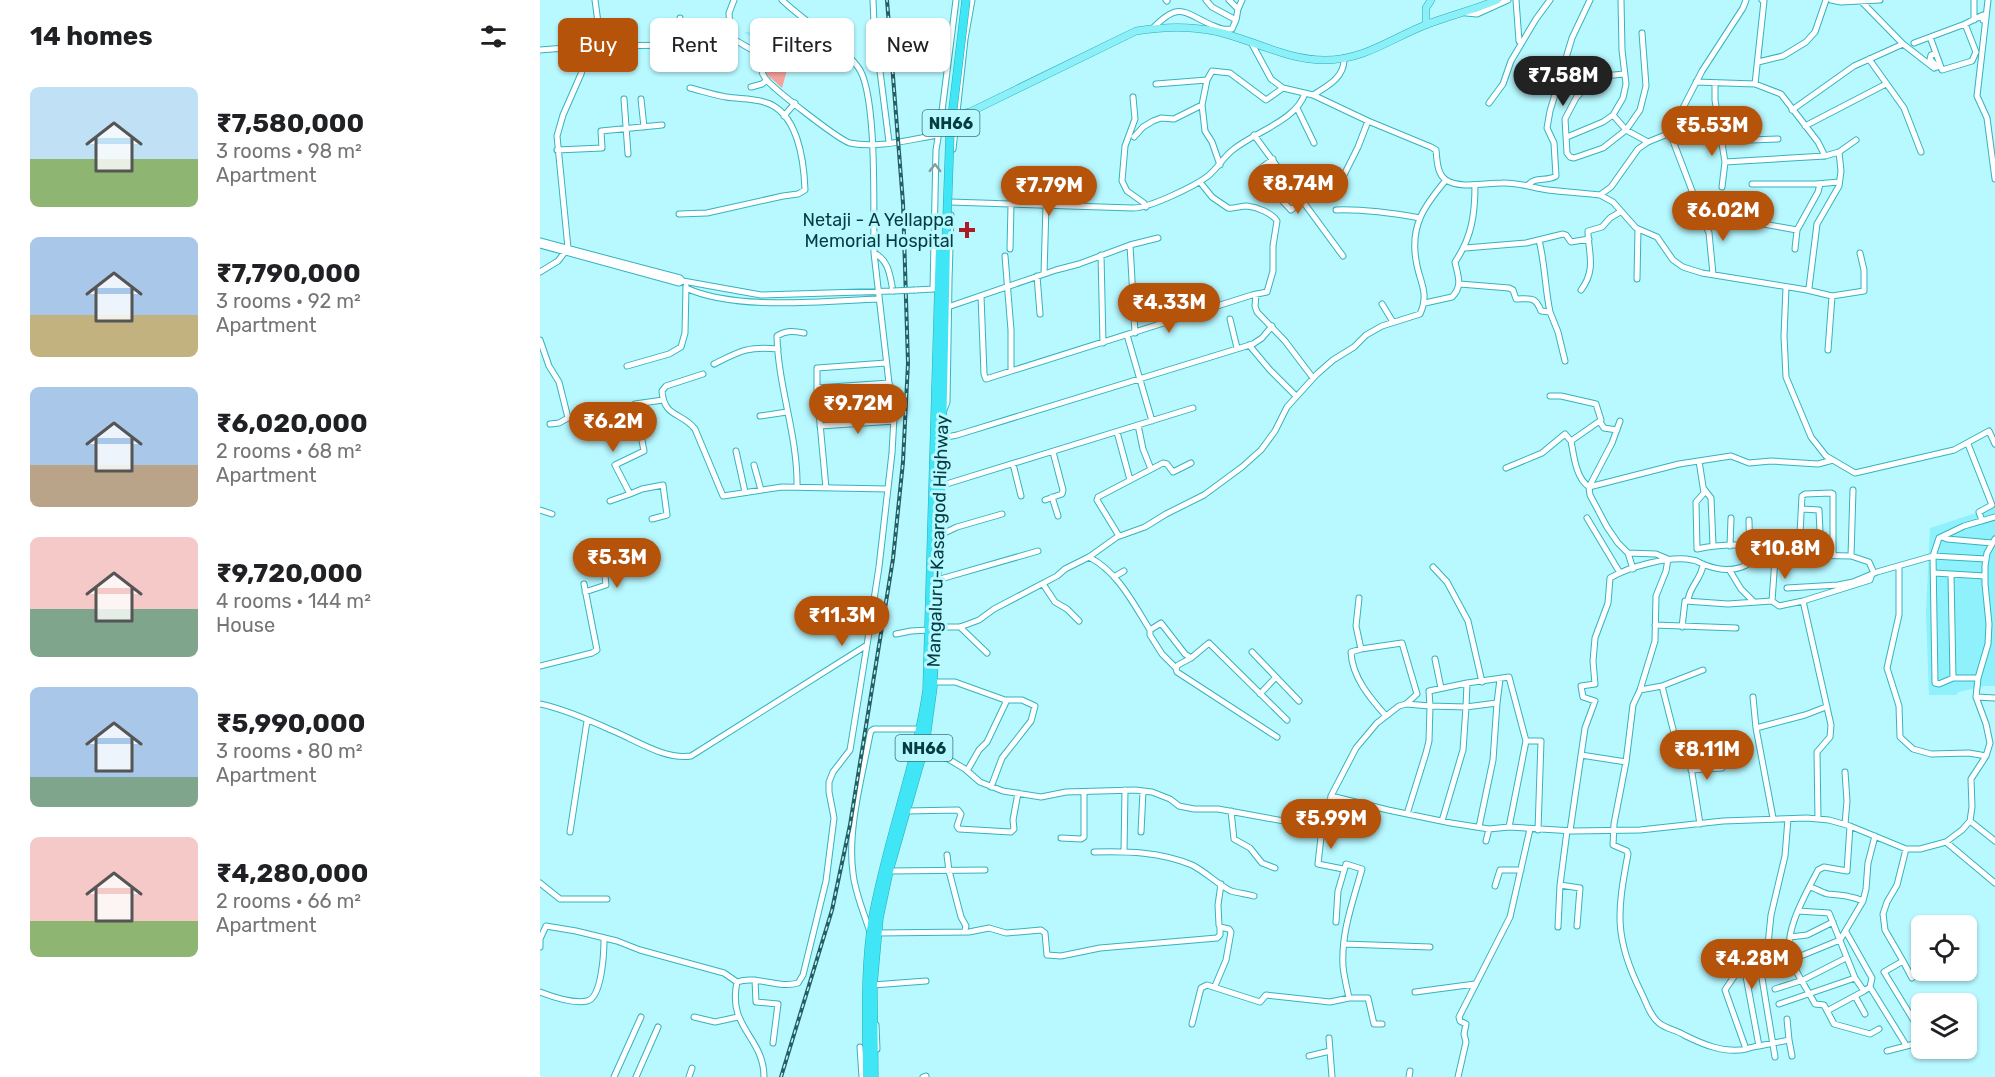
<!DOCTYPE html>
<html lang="en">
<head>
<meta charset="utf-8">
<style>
  body { margin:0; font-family:Rubik,sans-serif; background:#f2f2f2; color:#202124; height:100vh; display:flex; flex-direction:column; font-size:22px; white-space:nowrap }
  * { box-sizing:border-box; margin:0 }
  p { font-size:20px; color:#757577 }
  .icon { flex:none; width:33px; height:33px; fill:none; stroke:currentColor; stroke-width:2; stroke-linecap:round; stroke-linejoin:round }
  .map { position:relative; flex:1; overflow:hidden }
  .sheet { display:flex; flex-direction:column; background:#fff; width:540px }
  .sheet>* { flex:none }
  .hud { position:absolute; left:18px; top:18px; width:570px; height:54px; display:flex; gap:12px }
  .controls { position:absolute; left:1371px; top:915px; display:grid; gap:12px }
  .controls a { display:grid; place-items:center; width:66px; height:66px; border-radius:9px; background:#fff; box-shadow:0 2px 4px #0004; font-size:30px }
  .price { position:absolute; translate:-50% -51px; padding:0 14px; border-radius:21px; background:#b45309; color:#fff; font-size:20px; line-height:39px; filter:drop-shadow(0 2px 3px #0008) }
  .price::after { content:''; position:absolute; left:50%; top:36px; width:18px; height:14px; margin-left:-9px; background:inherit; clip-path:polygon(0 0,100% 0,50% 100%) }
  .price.on { background:#222; color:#fff }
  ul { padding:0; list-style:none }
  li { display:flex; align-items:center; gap:18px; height:150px; padding:0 30px }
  li span { display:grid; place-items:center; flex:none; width:168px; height:120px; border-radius:9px; color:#555 }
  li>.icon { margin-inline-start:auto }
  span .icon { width:72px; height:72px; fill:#fffc; stroke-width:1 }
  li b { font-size:26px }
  h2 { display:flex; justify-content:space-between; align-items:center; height:72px; padding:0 30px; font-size:26px }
  .pill { padding:0 21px; border-radius:9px; background:#fff; box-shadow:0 2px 4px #0004; font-size:21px; line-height:54px }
  .pill.on { background:#b45309; color:#fff }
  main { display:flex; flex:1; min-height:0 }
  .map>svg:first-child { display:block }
</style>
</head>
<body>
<main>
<section class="sheet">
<h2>14 homes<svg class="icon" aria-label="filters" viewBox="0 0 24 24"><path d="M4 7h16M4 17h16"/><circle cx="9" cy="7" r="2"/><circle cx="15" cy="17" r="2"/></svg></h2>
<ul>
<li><span style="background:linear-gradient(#bfe0f5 60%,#8fb573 0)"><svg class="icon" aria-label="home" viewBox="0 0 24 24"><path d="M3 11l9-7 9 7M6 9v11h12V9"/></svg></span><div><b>₹7,580,000</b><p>3 rooms · 98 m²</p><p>Apartment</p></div></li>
<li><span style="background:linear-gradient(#a9c7e8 65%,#c2b280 0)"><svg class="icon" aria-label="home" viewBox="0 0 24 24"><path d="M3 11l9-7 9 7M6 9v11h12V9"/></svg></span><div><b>₹7,790,000</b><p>3 rooms · 92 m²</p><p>Apartment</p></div></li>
<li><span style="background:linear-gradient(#a9c7e8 65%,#b9a48a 0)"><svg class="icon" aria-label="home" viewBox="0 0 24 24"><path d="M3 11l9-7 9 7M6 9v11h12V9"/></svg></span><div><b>₹6,020,000</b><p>2 rooms · 68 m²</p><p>Apartment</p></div></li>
<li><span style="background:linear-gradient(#f6c9c9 60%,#7fa58c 0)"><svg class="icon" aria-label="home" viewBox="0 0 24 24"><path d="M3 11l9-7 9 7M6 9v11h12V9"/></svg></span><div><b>₹9,720,000</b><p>4 rooms · 144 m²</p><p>House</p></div></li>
<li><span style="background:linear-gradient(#a9c7e8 75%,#7fa58c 0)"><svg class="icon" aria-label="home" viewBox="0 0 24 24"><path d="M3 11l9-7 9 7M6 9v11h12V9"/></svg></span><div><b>₹5,990,000</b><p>3 rooms · 80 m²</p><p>Apartment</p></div></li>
<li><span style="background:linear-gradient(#f6c9c9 70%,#8fb573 0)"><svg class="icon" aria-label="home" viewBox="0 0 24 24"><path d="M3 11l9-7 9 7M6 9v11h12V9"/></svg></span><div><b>₹4,280,000</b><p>2 rooms · 66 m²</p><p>Apartment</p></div></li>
</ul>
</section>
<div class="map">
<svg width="1455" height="1077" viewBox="0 0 1455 1077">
  <rect width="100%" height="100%" fill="#b8f8ff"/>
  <path fill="#8ef1fb" d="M244,23L263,36L289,55L280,62L260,53L247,65L229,49L204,32L240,31L241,26Z
    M1455,507V686H1444L1419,692L1416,695H1389L1386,612L1390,528Z"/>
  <path fill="#f6a29c" d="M230,54L247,70L242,88L223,71L225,61Z"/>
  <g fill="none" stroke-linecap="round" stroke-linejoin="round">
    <defs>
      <path id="minor" d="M55,0L61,45
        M333,0L334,24L349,142
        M626,0L627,1
        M689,0L698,9
        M976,0L979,41
        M1081,0L1082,50L1086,84L1083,98L1073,115L1086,130L1108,142
        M1291,0L1301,2L1340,0
        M1448,0L1437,96L1447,118L1455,179
        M1321,1L1363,44L1394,68
        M926,13L937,14L968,0
        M140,18L141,45
        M696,20L698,9L702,0
        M1434,20V0
        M612,29C640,0 643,13 674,26C681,29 684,30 692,29L696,20L672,7L666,0
        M1390,37L1402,70L1432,61L1436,52L1425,24
        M191,41L189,13L194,0
        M1374,43L1425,24L1443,15V20
        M712,44L731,79L743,88L773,95L828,121L891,147L896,150C897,160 897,174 906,180C919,189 947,183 962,183C978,182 993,188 1008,190C1025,192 1043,193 1060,195L1071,187L1098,149L1108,142L1130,133L1162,71L1203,8L1206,0
        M0,50L49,46L148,45L195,40L221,55C221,63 220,71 225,78C232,88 299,140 310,143C338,149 371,139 398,135
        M1395,54L1391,55L1390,59L1397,67
        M1329,59L1364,108L1381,152
        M1218,62L1243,56L1266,42L1275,32L1286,0
        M1084,74L1054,77L1036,98L1025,119L1027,153L1030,157L1034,158L1063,148L1086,130L1100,110L1106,86L1102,33
        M667,80L672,71L690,73L726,100L743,88
        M1156,82L1215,84L1241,94L1278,142L1285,156
        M1175,83V100L1185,162L1182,187
        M616,84L667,80L662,105L665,131L672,142L680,165
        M1215,84L1224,1L1222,0
        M211,87L222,84L227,80
        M773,95C788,86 805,77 804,58
        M593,97L595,119L585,146L582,181L587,191L604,203L606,207
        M84,99L88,154
        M101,99L104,127
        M949,103L963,84L971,61L996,19L1010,0
        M757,108L774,143
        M1252,110L1314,66L1363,44
        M244,116L255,103
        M1180,126L1130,133L1162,217L1201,220L1257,230
        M1265,126L1346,84
        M714,135L803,256
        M594,137L603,127L613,121L621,118L634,119L662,105
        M1027,137L1063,122L1073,115
        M1182,141L1238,139
        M413,149L425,39L432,0
        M17,150L62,148L61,131L122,125
        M733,159L720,169L721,172L736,194L751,210L762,201
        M1185,162L1285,156L1299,152L1316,140
        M804,175L818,147L828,121
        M1212,184H1276L1299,182
        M988,185C995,176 1007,182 1016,176L1014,143L1007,128L1010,111L1032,38L1050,0
        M1060,195L1073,202L1096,228L1117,237L1133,260L1143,267L1162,273L1267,290L1269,288L1277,224L1299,186L1301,171L1299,152
        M410,202L592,208C608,209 655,186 668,176C678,168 684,156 694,149C715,132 757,120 765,93
        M796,210C824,209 852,213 880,218
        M139,214L167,213L243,196L258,194L265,190C264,161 258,111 224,102C212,98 199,99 186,97C174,95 162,91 150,88
        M1162,217L1169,233L1173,274
        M999,240C1005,264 1005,288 1010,312
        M0,241L140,278L143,281
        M0,245L139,283L143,281L221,295L353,291C350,276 349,260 334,253C333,215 338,93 318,67C298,41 266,23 242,0
        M590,245L595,333
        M925,248L986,243L1023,234L1026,235L1031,242L1049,239
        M470,249L471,205
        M1255,249L1257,230L1278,192L1280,184
        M561,255L563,343
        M465,256L471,330V371
        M0,272L18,261L28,248L17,136L23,115L41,74L49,46
        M504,274L506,206
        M497,276L500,314
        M1097,279L1098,229
        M409,281L411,215
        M920,284L969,288L973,290L976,299C991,299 995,296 1001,311L1010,312L1018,332L1025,361
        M1246,287L1244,336L1246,377L1271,437L1286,456L1315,473L1414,450L1449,431L1455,444
        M146,288C196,311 283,301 338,299
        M393,289L396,150L401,119L416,0
        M375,290L394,289
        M1041,290C1057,269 1048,252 1048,231L1062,227L1070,218L1080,212
        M1267,290L1292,296
        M716,294L715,306L717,312L745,341L773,378
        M441,296L444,374L446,379L712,295L727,292L733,271V246L737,221C732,213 717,207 707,206C700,206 694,209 688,208L672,197L660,182
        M885,303L912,297C923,286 918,276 915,262C932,237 935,214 935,185
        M842,304L853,322
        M405,308L516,270L539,264L590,245L618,238
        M690,319L697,348
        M587,335L612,421
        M0,340L9,366L19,382L28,418L19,423L10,424
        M709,345L730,370L756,396
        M1288,350L1292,296L1324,291V270L1320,253
        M174,364C200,351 208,346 238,349
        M87,366L129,354L141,347L145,333L146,286
        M163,374L126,386L122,391C124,418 142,412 155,429L183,496L242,487L348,489
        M277,388L349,383
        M301,405L355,399
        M404,410L407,402L409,282
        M220,416L247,412
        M1080,421L1072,443L1049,487L1050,495L1067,527L1078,543L1088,553L1093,569
        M1060,422L1064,428L1077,430
        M598,425L603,449L611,469
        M280,426L354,421
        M577,432L590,480
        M402,438L417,435L713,344L722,338L732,326
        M1031,441C1034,457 1036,478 1049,487L1139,464L1191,456L1209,463L1231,461L1278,464L1293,460
        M1428,444L1452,505L1439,512L1442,521
        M196,451L205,492
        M1159,461L1164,493L1156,502L1157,549C1179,544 1218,543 1240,551L1235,559L1232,601
        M473,464L481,496
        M214,465L221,490
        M966,468L1002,453L1025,434L1031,441L1061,420L1056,404L1021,396H1010
        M400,486L653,408
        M257,487C258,436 238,387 237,336C246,330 254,331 264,333
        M286,488L277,391V368L346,363
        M1164,489L1171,498L1173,545
        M1313,490L1311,556L1329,562L1334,573
        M512,497L518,516
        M505,500L522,494L523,490L513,452
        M70,501L90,494
        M1262,509L1279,510L1281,555
        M0,510L12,514
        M1047,518L1080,573
        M112,519L127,515L123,485L102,489L90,494L75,465L104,451L95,404L123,400
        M398,536L417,527L462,514
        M579,536L557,500L558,497L623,463L627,464L633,472L651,463
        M1402,537L1407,539L1452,543
        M1190,546L1191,518
        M1088,553L1116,554L1128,559L1126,571L1116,596L1115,641L1100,690L1093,705L1086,762L1074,824L1073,845L1087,851L1088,854C1077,912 1074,938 1101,992C1106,1002 1110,1016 1119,1023C1126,1029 1137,1030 1144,1035C1162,1044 1185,1054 1206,1049C1210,1048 1215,1046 1219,1046
        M1293,555V494L1291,493L1265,494L1262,496L1259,552L1263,555L1311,556
        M549,557C578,572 593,603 610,630L621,623L645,654L651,658L669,643L747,720
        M1359,566V615L1347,668L1359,706L1360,737L1373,749L1391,754L1429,753L1446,756
        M893,567L907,582L928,621L942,682
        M1190,571L1201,589L1213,601
        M1394,573L1445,576
        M1411,575L1413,678
        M574,577L584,571
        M397,580L498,551
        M503,584L515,602L527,609L539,621
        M1247,588L1298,585L1313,582L1337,572L1393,556L1446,559
        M45,592L66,585L63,558
        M819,598L816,626L821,649
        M1148,601C1149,586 1162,579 1163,564
        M1263,601L1291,725L1290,737L1277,752L1278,819
        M1115,625L1196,628
        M396,627H420L439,620L454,609L517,576L525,569L549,557L577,537L605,527L626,514L664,495L702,467L721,450L735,431L747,407L777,374L793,360L814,347L826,335L842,326L880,314C890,292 879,282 876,260C870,225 885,205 906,180
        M420,627L447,653
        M1142,627L1145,601L1188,604L1232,601L1239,606L1263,601L1330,580L1332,574
        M610,630V635L622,654L636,668
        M356,634L371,631L389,630
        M712,652L759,701
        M651,658L638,665L636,668L637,672L737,737
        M895,659L901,688
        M0,666L52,653L57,650L44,584
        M1438,678H1413L1399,684L1395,683L1393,556L1399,538L1424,526L1455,517
        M394,682H415L465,700H482L495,706L491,721L462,758L451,787
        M1122,686L1135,737L1140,750L1149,754L1195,748
        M1100,690L1122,686L1163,670
        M720,694L736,677
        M1213,697L1216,728L1233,818
        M1436,697L1455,698
        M0,704C24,709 49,720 71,730C96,740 124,760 151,756L327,645L339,567L352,453L355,399L349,383L334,253
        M846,716C830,698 812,677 811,652L821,649L862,643L877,694L866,704
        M1216,728L1265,715L1286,707
        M385,745L425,769L440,782L463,791L501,797L526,792L595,790L612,792L630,799L639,806L654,809H678L782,828L789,809L791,796L848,810L911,823L949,829L969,827L1034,831L1100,830L1183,821L1267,818L1289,820L1310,826L1366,849H1380L1406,842L1422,830L1430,821L1432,807L1431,779L1446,756L1450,743L1446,724L1436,697L1438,678L1448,644L1449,624L1445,584V566L1447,553L1455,539
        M1149,754L1160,824
        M1041,755L1086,762
        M1151,770L1182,768
        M427,771L439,750L447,742L467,700
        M797,803L791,796L816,748L837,723L859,706L866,704L890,706L889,691L927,683L969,677L986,741H1001L998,830
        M366,811L418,810L421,814L417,826L419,829L471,832L474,829L473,820L478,793
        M691,811L694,839L710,848L722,863L735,868
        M867,814L886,753L889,741L890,706L926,707L927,683
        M902,821L923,750L926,707L957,703L960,679
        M1430,821L1455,841
        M1305,824L1307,801L1305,772
        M1310,826L1307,871L1284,867L1278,870C1267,892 1242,933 1251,958C1255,973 1268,990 1275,1004L1284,1005L1294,1024L1330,1034L1339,1029
        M939,827L953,760L957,703
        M969,827L986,741
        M782,828L778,864L803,869
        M1027,831L1020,885L1040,888L1037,926
        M1030,831L1045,728L1055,701L1043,697L1041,686L1055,684L1053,661L1055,638L1068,603L1070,578C1088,567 1131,555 1152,560C1157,560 1161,564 1165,565C1181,571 1196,572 1210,563L1209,520
        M30,832L47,721
        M601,832L603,791
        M521,838L541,839L544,837V792
        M946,841L949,829
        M1406,842L1455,883
        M1366,849L1357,885L1347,902L1343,914L1345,930L1363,961L1344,972L1382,1034
        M554,852C587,851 621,852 652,865C666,872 677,884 691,891C698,893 707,894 714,896
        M584,852L585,790
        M407,855L409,871L421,917L426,926L425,930
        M349,871L445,870
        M0,883L20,899H67
        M955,886L960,870H981
        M1269,887C1276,888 1282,893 1288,894C1302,895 1311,896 1323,901
        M1258,911L1289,913L1315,978L1324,991L1330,987L1366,1045
        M796,922L798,891L806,864L822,869C813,901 801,933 803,966C804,977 807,988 809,998
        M1018,927L1020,885
        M330,932C324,913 315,893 313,873C307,830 322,777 330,734L331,731L334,729H381
        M1306,932L1332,978L1330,987
        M337,933L429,932L449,928L466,933L501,930L505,933L507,955L521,956L560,948L677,938L680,935V927
        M1250,937L1267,935L1293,922
        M0,939L6,926L36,931L77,941L100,950L184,973L197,982C217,975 238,989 258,983L263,975L286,881L294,818L289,792V782L293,772L310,750L327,645
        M0,940V947
        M804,944L890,947
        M1251,960L1300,940L1323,901L1326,889L1328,863L1335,836
        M1363,961L1372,978
        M1226,964L1231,915L1245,856L1248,819
        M1220,966L1205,971L1219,1046L1249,1040L1247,1019
        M1205,971L1197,972L1185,990L1206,1049
        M215,980L216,1002L238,1004L233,1043
        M197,982C187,1028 224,1037 224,1077
        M333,985L386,981
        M675,986L686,960L691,932L689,929L680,927L679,925L678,905L681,884
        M1235,989L1263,980L1306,958
        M0,992C13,997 33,1004 47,1001C62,998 64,952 64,939
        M875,992L935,984
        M1315,996L1325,1014
        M1239,1004L1315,978
        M1287,1011L1324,991
        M154,1017L175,1022L198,1017
        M652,1024L661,988L667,985L720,1002L726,995L790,1002L809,998H828L834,1024H842
        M336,1025L337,1049
        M789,1038L792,1077
        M1249,1040L1252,1056
        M320,1047L322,1077
        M1347,1051L1382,1042
        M769,1056L790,1051
        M1235,1057L1220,966L1250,956
        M74,1077L101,1017
        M96,1077L118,1027
        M149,1077L152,1068
        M383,1077L386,1076
        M869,1077L870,1071
        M918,1077L926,1042L924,1034L926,1024L920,1021L919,1017L970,917L990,829"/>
      <path id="major" d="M886,25V8L891,0
        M401,119L430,112L596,31C620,27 650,26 674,31C712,39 745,60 785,60C825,60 851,38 888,24C911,15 934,10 957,0"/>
      <path id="highway" d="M327,1077C327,1024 324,969 333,917C347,840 376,767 387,690L400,246
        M334,1077L333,985L339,918L349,871L385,745L393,687L402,438L406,246"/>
    </defs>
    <use href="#minor" stroke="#35b3bf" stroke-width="7"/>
    <use href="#major" stroke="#2baab6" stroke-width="8"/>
    <use href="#highway" stroke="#2baab6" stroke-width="9"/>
    <use href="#minor" stroke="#fff" stroke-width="5"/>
    <use href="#major" stroke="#8cf0f9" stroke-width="7"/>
    <use href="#highway" stroke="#40e6f5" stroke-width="8"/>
    <defs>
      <path id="rail" d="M241,1077L292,910L310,825L353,559L363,462L368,363L363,203L347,0"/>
    </defs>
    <use href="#rail" stroke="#255e63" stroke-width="4"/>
    <use href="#rail" stroke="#b8f8ff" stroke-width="1.5" stroke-dasharray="4.5" stroke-linecap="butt"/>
    <defs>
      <path id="minor-bridge" d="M353,291L375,290"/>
      <path id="highway-bridge" d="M406,246L410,134L426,0"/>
    </defs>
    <use href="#minor-bridge" stroke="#35b3bf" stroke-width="7" stroke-linecap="butt"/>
    <use href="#highway-bridge" stroke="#2baab6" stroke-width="9" stroke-linecap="butt"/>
    <use href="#minor-bridge" stroke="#fff" stroke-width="5"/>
    <use href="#highway-bridge" stroke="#40e6f5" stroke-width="8"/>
  </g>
  <defs><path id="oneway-chevron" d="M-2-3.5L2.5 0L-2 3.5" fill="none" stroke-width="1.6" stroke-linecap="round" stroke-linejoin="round" transform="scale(1.5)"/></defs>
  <use stroke="#829ea0" href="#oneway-chevron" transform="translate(395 168) rotate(-89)"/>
  <path fill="#ad1a25" stroke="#b8f8ff" stroke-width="2" d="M424 221h6v6h6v6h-6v6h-6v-6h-6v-6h6z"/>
  <g text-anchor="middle" stroke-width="6" stroke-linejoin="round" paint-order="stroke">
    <g fill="#b8f8ff" stroke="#3a747a" stroke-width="1.5">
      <rect x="382.5" y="110" width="57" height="26" rx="4.5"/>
      <rect x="355.5" y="735" width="57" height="26" rx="4.5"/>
    </g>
    <g font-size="16" font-weight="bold" fill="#043c41">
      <text x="411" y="129">NH66</text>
      <text x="384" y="754">NH66</text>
    </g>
    <g font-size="18" fill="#043c41" stroke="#b8f8ff" text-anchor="end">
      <text x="414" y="226">Netaji - A Yellappa<tspan x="414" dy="21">Memorial Hospital</tspan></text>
    </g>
    <g font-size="18" fill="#043c41" stroke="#b8f8ff">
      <text transform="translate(398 541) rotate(-88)" y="6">Mangaluru-Kasargod Highway</text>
    </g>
  </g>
</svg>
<div class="controls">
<a><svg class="icon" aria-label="locate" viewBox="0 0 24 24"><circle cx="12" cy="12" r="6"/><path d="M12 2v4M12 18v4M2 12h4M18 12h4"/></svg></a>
<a><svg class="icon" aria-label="layers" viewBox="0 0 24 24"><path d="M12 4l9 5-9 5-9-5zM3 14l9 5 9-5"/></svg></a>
</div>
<b class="price on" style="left:1023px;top:107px">₹7.58M</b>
<b class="price" style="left:1172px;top:157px">₹5.53M</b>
<b class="price" style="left:758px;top:215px">₹8.74M</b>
<b class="price" style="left:509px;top:217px">₹7.79M</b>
<b class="price" style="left:1183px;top:242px">₹6.02M</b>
<b class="price" style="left:629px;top:334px">₹4.33M</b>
<b class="price" style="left:318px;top:435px">₹9.72M</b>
<b class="price" style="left:73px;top:453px">₹6.2M</b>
<b class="price" style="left:1245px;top:580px">₹10.8M</b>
<b class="price" style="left:77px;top:589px">₹5.3M</b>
<b class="price" style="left:302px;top:647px">₹11.3M</b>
<b class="price" style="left:1167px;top:781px">₹8.11M</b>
<b class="price" style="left:791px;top:850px">₹5.99M</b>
<b class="price" style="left:1212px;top:990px">₹4.28M</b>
<div class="hud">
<a class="pill on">Buy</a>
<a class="pill">Rent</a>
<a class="pill">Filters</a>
<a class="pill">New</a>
</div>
</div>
</main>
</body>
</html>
